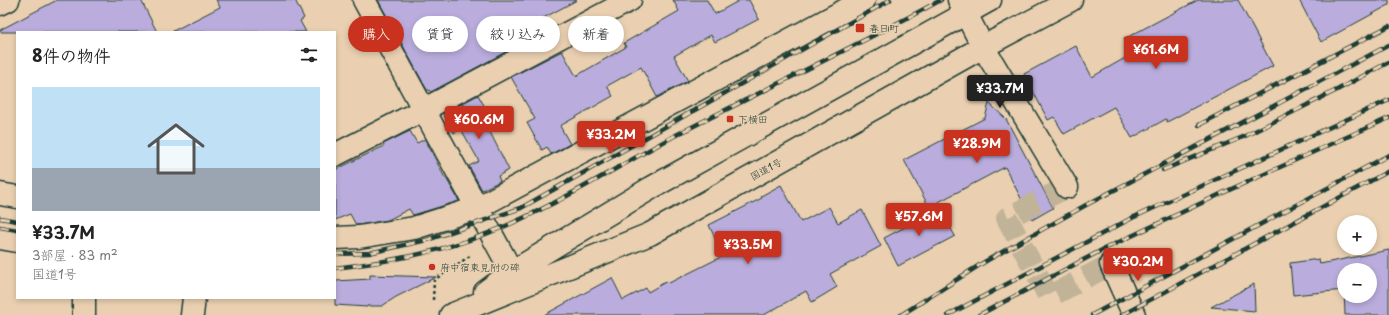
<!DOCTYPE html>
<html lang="ja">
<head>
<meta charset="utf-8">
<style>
  body { margin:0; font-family:"Playpen Sans","Klee One",sans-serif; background:#f2f2f2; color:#222; height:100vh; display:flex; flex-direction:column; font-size:15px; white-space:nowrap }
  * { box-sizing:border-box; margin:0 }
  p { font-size:13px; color:#767676 }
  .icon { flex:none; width:22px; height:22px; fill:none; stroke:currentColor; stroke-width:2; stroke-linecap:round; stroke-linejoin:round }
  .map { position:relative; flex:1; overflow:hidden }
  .drawer { position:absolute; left:16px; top:31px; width:320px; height:268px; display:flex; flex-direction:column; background:#fff; border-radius:0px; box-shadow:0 2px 6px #0003 }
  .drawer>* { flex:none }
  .top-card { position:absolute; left:348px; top:16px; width:380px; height:36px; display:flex; gap:8px }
  .fabs { position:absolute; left:1337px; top:215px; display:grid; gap:8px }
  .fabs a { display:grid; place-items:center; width:40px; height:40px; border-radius:50%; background:#fff; box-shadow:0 2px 6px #0003; font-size:20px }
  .price { position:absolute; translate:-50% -34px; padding:0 9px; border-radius:4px; background:#c8321e; color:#fff; font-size:13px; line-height:26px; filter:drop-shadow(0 1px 2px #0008) }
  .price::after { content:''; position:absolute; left:50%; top:24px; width:12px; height:9px; margin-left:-6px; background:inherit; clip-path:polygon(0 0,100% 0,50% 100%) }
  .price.current { background:#222; color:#fff }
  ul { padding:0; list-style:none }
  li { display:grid; align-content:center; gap:8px; height:212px; padding:0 16px }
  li+li { border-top:1px solid #e0e0e0 }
  li span { display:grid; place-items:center; height:124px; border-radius:0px; color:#555 }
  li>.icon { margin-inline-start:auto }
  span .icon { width:72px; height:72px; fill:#fffc; stroke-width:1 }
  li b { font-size:17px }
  h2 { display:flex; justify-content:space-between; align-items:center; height:48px; padding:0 16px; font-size:17px }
  .tag { padding:0 14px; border-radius:18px; background:#fff; box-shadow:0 2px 6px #0003; font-size:14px; line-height:36px }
  .tag.current { background:#c8321e; color:#fff }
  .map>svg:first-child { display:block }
</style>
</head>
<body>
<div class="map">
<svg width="1389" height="315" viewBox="0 0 1389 315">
  <rect width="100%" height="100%" fill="#ead0b1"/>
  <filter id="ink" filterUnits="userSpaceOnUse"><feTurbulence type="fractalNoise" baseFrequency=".025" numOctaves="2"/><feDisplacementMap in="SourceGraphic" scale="8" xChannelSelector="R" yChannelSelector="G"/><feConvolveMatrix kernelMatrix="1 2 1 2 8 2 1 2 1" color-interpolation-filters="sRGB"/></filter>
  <g filter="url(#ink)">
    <path fill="#baaddd" stroke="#1f3d34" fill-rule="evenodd" d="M57,0H141L157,32H0V30Z
      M216,0H295L304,18L300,21L306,32H171L220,7Z
      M378,0H577L508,37L513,48L431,92L429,90H427Z
      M673,0H707L715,14L740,0H749L759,19L715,42L711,35L674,56L688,81L657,97L641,67L607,86L613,96L560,126L570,144L551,154L547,147L542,150L527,123L535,119L511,77L562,51L576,76L626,47L624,43L679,11Z
      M1198,0H1238L1273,66L1167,122L1166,119L1132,138L1114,107L1064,134L1054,117L1048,120L1024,74L1076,46L1092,77L1132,54L1124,39Z
      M1299,0H1389V5L1321,42Z
      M478,95L496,126L489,130L509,170L498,176L500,181L482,190L469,166L479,161L461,129L454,133L443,114Z
      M989,103L1006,119L1053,208L1032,220L1005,167L929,207L904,160L985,118Z
      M410,131L417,143L425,139L445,178H446L459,201L413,215L409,209L388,220L358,225H356L350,214L335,220V170L384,146L383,144Z
      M781,185L801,222L829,207L838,223L862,210L881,246L830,274L837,287L812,302L806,291L764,315H544L612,278L623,300L646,288L648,292L667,281L669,283L723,256L709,225L762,198L761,196Z
      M940,209L955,236L898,266L884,238Z
      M1389,250V315H1345L1344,290L1293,295L1290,263L1319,259L1320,264ZM1344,270H1370V296H1344Z
      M370,275L436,277L396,297L382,306H367V307L335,305V281L370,279Z
      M1254,284L1255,311L1211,307Z"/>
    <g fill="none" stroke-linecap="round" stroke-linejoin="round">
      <path stroke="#c1b398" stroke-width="22" stroke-dasharray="22 11" stroke-linecap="butt" d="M1067,187L1007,218L1049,297L1111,264"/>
      <defs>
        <path id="street" d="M364,0L512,272
          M959,0L983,47L1067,187
          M0,4L8,0
          M335,155L423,110L630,0
          M0,194L17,197
          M0,238L17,241
          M335,238L359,237L414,228L477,208L864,0
          M1111,264L1134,315
          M84,298V315
          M192,315L194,298"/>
        <path id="highway" d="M485,292L512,272L651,188L990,0
          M451,315L650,234L983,47L1071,0"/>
      </defs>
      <use href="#street" stroke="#1f3d34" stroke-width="25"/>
      <use href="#highway" stroke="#1f3d34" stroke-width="25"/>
      <path stroke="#1f3d34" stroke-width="2.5" stroke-dasharray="3 3" stroke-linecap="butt" d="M433,300L434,280L470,256"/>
      <use href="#street" stroke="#ead0b1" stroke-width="22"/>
      <use href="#highway" stroke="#ead0b1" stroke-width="22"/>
      <defs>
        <path id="rail" d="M1199,125L1389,26
          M1163,170L1243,137L1337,90L1389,62
          M0,218L17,221
          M0,227L17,230
          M335,254L369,253L427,240L521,208L890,0
          M335,268C388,262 442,252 491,232C557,206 616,167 678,134C766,89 854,47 941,0
          M901,315L986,261L1086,205L1389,45
          M948,315L1132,218L1389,100
          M979,315L1104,249L1227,191L1389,118
          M1092,315L1389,155
          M1122,315L1389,171"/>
      </defs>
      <use href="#rail" stroke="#1f3d34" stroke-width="4.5"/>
      <use href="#rail" stroke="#ead0b1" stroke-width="3" stroke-dasharray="9" stroke-linecap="butt"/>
    </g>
  </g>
  <g fill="#c8321e" stroke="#ead0b1" stroke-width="1.5">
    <rect x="855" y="23" width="10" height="10" rx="2"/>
    <rect x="726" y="115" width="8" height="8" rx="2"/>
    <circle cx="432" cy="267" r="4"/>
  </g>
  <g text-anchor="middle" stroke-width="3" stroke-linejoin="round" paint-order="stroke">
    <g font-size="10" fill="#1f3d34" stroke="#ead0b1" text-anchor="start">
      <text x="869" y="32">春日町</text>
      <text x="738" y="123">下横田</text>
      <text x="440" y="271">府中宿東見附の碑</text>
    </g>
    <g font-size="10" fill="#1f3d34" stroke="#ead0b1">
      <text transform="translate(766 169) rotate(-29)" y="4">国道1号</text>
    </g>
  </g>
</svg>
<div class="fabs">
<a>+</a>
<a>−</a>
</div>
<b class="price" style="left:1156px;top:70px">¥61.6M</b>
<b class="price current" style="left:1000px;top:109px">¥33.7M</b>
<b class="price" style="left:479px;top:140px">¥60.6M</b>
<b class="price" style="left:611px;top:155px">¥33.2M</b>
<b class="price" style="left:977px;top:164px">¥28.9M</b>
<b class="price" style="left:919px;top:237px">¥57.6M</b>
<b class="price" style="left:748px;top:265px">¥33.5M</b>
<b class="price" style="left:1138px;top:282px">¥30.2M</b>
<div class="top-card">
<a class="tag current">購入</a>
<a class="tag">賃貸</a>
<a class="tag">絞り込み</a>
<a class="tag">新着</a>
</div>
<section class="drawer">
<h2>8件の物件<svg class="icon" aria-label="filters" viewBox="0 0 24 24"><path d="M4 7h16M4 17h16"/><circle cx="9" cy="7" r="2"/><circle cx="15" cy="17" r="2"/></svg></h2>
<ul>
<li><span style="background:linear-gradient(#bfe0f5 65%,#9aa5b1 0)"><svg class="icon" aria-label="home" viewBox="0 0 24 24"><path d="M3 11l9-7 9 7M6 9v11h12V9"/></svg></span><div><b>¥33.7M</b><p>3部屋 · 83 m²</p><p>国道1号</p></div></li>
</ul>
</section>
</div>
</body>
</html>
